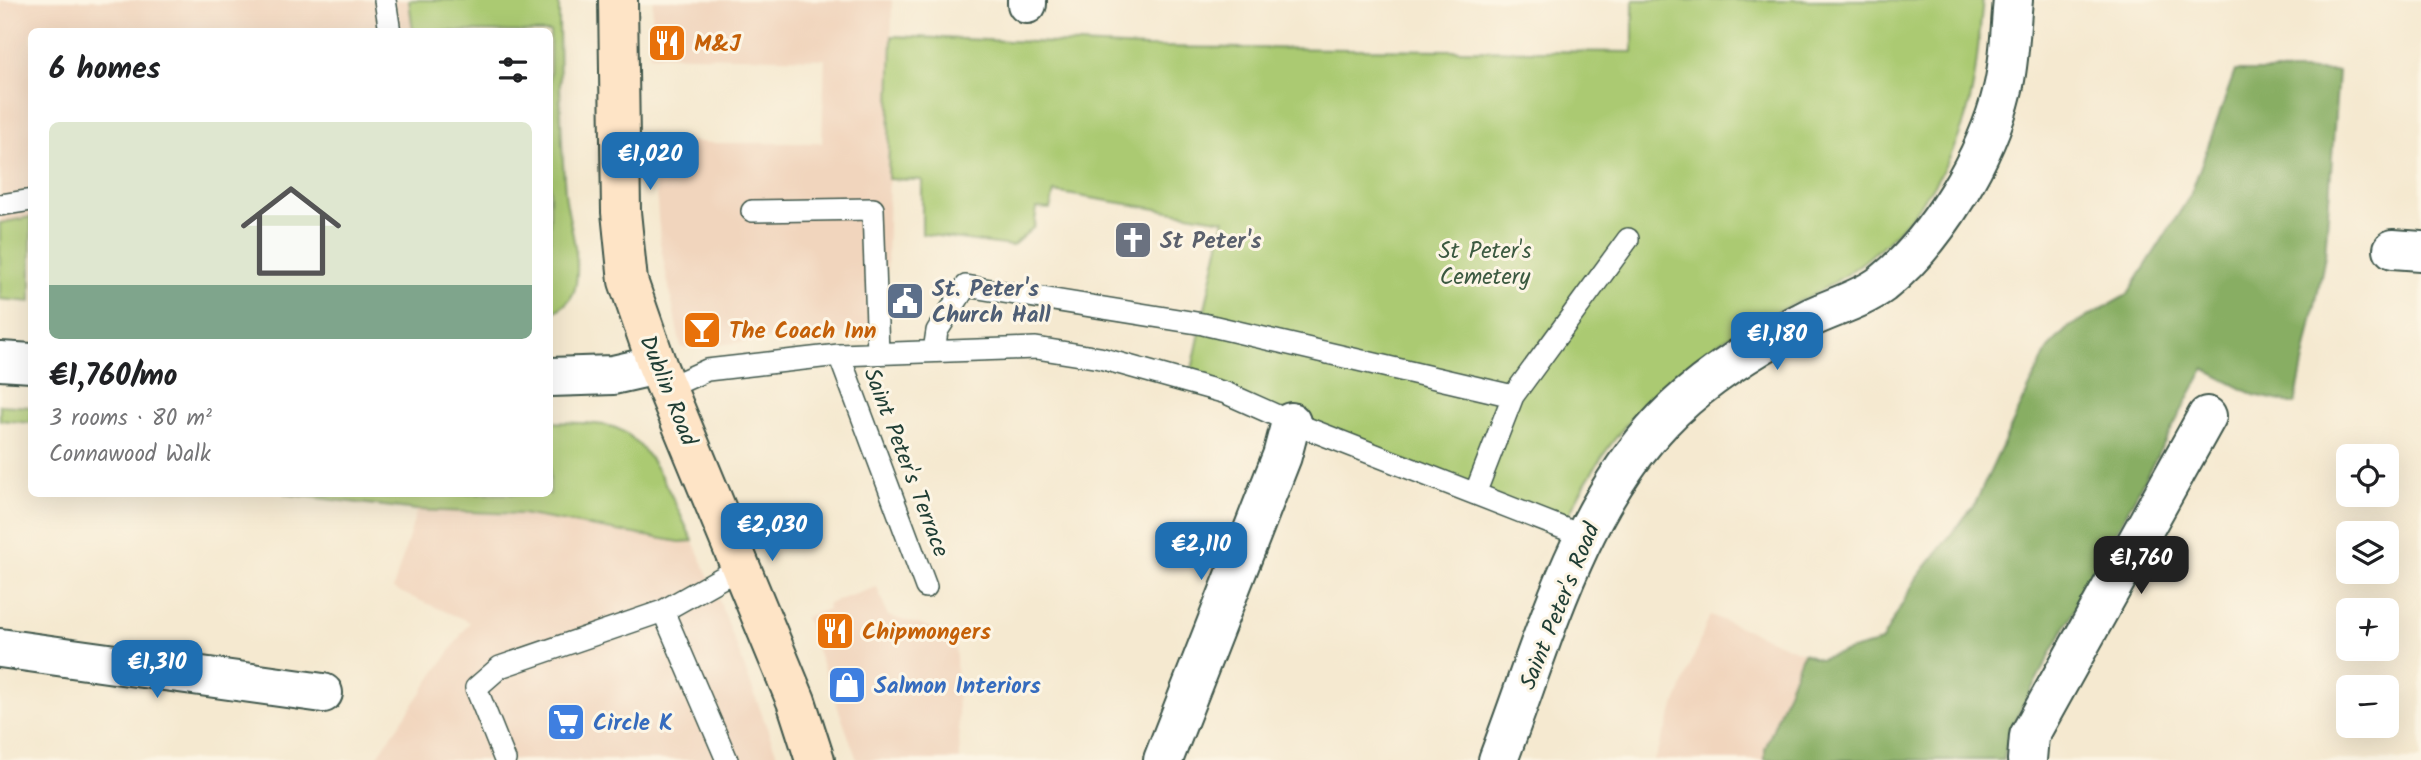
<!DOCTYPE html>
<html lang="en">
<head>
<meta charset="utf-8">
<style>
  body { margin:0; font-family:Kalam,sans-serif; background:#f2f2f2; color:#202124; height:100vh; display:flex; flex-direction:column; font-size:26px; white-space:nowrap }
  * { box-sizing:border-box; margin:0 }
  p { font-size:23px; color:#757577 }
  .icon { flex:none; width:38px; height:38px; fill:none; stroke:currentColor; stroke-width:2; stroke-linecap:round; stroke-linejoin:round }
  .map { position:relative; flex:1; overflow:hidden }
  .sheet { position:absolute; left:28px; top:28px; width:525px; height:469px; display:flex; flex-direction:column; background:#fff; border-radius:10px; box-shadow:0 7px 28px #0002 }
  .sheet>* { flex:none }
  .tools { position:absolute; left:2336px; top:444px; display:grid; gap:14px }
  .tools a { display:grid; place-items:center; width:63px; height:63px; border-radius:10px; background:#fff; box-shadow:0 7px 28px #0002; font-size:35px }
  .price { position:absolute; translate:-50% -60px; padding:0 16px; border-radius:14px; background:#1f6fb2; color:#fff; font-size:23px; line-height:46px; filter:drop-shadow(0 2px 4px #0008) }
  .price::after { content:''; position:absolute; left:50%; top:42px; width:21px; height:16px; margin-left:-10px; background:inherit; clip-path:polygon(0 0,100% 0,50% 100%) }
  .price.current { background:#222; color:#fff }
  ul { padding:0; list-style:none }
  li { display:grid; align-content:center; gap:14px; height:371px; padding:0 21px }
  li span { display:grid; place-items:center; height:217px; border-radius:10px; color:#555 }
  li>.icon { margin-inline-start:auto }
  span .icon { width:126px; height:126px; fill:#fffc; stroke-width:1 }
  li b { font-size:30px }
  h2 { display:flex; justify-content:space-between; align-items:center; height:84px; padding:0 21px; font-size:30px }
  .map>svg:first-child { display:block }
</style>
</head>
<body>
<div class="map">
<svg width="2421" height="760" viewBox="0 0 2421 760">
  <rect width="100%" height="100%" fill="#fcf5e5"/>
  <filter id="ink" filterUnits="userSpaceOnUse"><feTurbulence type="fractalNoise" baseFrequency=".0143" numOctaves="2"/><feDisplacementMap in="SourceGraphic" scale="14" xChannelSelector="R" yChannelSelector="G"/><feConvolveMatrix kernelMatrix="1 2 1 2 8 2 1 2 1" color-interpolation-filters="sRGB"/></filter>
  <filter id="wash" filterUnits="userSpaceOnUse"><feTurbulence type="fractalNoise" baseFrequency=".00686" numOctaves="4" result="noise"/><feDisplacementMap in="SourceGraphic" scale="28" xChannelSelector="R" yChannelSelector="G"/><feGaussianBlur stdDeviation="1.57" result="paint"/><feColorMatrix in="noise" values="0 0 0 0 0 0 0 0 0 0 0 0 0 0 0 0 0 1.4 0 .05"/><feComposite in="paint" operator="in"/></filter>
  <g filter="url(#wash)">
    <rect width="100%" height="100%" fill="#f5e9d0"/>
    <path fill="#f1d5bd" d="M0,0H414L418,31L32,32L31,219L0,224Z
      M653,0H892L886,330L681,348L660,242L652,139L712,143H822L825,59L650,55Z
      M417,510L522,514L680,542L693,541L721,605L779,760H375L470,622L393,589Z
      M877,587L888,616L955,634L960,760H857L805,617L828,609L827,604Z
      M1710,615L1803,653L1765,749V760H1654Z"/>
    <path fill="#abca72" stroke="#658453" stroke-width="2" d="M409,0H559C559,65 560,128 565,193C568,221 581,255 576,283C574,299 564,307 550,314V32L413,31Z
      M1633,0H1983C1978,41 1977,86 1963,125C1940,192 1890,249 1830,285C1798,304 1763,316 1731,335C1657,379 1600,445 1565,523L1190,379L1224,220L1054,192L1050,209L1037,208L1034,227L1012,246L1004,245L922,234V180L888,179L892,36L1146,47L1633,52Z
      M31,217V302L0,299V223Z
      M0,405L31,407V423L0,420Z
      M550,422C569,423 591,422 609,426C650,434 676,508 693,541L680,542L522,514L417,510L284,494H550Z"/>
    <path fill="#88ae64" stroke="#54764c" stroke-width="2" d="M2235,71H2338L2325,256L2295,404L2254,395L2204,369L2009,731L2004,760H1765V749L1803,653L1819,659L1881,642L1916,579L1975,504L2048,348L2069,327L2127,295L2190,196Z"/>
  </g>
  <g filter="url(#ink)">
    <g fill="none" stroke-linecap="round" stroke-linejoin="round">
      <defs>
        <path id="lane" d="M385,0L390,32
          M0,205L32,200
          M752,211L873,209L878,353
          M934,351L937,331L966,286L1203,324L1513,396
          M839,355L926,587
          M667,388L707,370L839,355L1036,348L1100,358L1226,393L1291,422L1583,536
          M1478,486L1513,396L1628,239
          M505,760L476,688L500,667L663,611
          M727,760L663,611L741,567"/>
        <path id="street" d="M1027,4V0
          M2393,249L2421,251
          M0,361L32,363
          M550,377L613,375L657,365
          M0,648L323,693
          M1163,760L1282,456L1291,422
          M1498,760C1543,643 1575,513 1663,420C1703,378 1759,344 1810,318C1833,307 1862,299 1882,284C1936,241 1987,157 2003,89C2010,61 2010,29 2013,0
          M2027,760L2029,736L2207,416"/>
        <path id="secondary" d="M618,0L621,212L628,281L657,365L796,701L815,760"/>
      </defs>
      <use href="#lane" stroke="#3f574b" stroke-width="24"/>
      <use href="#street" stroke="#3f574b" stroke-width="42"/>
      <use href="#secondary" stroke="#3f574b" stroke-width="42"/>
      <use href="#lane" stroke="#fff" stroke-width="21"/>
      <use href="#street" stroke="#fff" stroke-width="38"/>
      <use href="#secondary" stroke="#fee4c6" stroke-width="38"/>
    </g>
  </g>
  <defs>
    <symbol id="restaurant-square" viewBox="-11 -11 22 22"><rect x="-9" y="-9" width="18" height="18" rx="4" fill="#e8710a" stroke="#fcf5e5"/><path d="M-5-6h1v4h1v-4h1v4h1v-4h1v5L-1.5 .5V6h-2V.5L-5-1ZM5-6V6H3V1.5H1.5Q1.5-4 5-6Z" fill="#fff"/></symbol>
    <symbol id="church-square" viewBox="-11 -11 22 22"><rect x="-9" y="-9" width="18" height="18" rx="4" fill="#6b7280" stroke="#fcf5e5"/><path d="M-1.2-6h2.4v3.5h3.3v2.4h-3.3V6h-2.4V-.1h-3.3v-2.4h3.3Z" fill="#fff"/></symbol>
    <symbol id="civic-square" viewBox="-11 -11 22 22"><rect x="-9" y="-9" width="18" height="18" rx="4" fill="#5c6f8a" stroke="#fcf5e5"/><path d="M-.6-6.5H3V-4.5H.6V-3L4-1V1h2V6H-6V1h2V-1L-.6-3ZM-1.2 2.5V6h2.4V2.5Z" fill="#fff"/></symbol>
    <symbol id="bar-square" viewBox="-11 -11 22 22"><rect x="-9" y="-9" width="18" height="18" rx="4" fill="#e8710a" stroke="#fcf5e5"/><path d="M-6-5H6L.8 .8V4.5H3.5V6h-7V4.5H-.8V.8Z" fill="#fff"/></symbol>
    <symbol id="shop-square" viewBox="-11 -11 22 22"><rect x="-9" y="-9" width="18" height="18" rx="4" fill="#3f7fe0" stroke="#fcf5e5"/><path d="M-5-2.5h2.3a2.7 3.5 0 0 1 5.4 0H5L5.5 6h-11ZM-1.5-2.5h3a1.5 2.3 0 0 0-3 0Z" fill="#fff"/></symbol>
    <symbol id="supermarket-square" viewBox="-11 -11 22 22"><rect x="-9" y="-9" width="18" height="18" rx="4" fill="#3f7fe0" stroke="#fcf5e5"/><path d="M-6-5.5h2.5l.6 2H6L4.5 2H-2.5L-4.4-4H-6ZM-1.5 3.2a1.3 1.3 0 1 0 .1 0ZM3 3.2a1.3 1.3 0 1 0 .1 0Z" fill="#fff"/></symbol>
  </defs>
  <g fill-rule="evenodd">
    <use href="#restaurant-square" x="645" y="21" width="44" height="44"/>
    <use href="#church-square" x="1111" y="218" width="44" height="44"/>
    <use href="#civic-square" x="883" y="279" width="44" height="44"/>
    <use href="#bar-square" x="680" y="308" width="44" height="44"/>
    <use href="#restaurant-square" x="813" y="609" width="44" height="44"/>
    <use href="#shop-square" x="825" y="663" width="44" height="44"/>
    <use href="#supermarket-square" x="544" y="700" width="44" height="44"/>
  </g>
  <g text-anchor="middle" stroke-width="6" stroke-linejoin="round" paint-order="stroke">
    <g font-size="23" font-weight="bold" fill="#c56008" stroke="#fcf5e5" text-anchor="start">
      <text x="694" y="51">M&amp;J</text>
      <text x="729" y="338">The Coach Inn</text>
      <text x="862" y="639">Chipmongers</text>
    </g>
    <g font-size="23" font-weight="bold" fill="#5b616d" stroke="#fcf5e5" text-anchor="start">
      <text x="1160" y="248">St Peter's</text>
    </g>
    <g font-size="23" fill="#3b5940" stroke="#fcf5e5">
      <text x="1485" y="258">St Peter's<tspan x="1485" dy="26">Cemetery</tspan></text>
    </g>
    <g font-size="23" font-weight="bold" fill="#4e5e75" stroke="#fcf5e5" text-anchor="start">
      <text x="932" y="296">St. Peter's<tspan x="932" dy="26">Church Hall</tspan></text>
    </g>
    <g font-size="23" fill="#1f3d34" stroke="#fcf5e5">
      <text transform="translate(669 390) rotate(68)" y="8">Dublin Road</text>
      <text transform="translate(907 462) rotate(69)" y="8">Saint Peter's Terrace</text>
      <text transform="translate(1559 606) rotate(-68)" y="8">Saint Peter's Road</text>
    </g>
    <g font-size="23" font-weight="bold" fill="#366cbe" stroke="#fcf5e5" text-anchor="start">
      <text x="874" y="693">Salmon Interiors</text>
      <text x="593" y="730">Circle K</text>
    </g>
  </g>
</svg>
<div class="tools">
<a><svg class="icon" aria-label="locate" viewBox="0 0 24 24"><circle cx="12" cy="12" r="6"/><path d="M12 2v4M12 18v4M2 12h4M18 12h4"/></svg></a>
<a><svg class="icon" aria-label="layers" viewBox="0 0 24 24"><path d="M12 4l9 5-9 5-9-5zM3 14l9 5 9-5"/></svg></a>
<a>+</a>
<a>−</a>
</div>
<b class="price" style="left:650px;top:192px">€1,020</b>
<b class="price" style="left:1777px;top:372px">€1,180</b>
<b class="price" style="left:772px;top:563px">€2,030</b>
<b class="price" style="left:1201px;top:582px">€2,110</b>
<b class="price current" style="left:2141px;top:596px">€1,760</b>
<b class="price" style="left:157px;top:700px">€1,310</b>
<section class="sheet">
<h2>6 homes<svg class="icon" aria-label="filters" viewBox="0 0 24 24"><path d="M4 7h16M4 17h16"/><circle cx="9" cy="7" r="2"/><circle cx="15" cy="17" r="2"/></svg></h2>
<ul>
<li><span style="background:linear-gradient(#dfe7d0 75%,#7fa58c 0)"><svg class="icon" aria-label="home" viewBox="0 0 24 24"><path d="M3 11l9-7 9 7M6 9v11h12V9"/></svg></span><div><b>€1,760/mo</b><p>3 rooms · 80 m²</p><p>Connawood Walk</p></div></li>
</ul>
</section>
</div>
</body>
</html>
